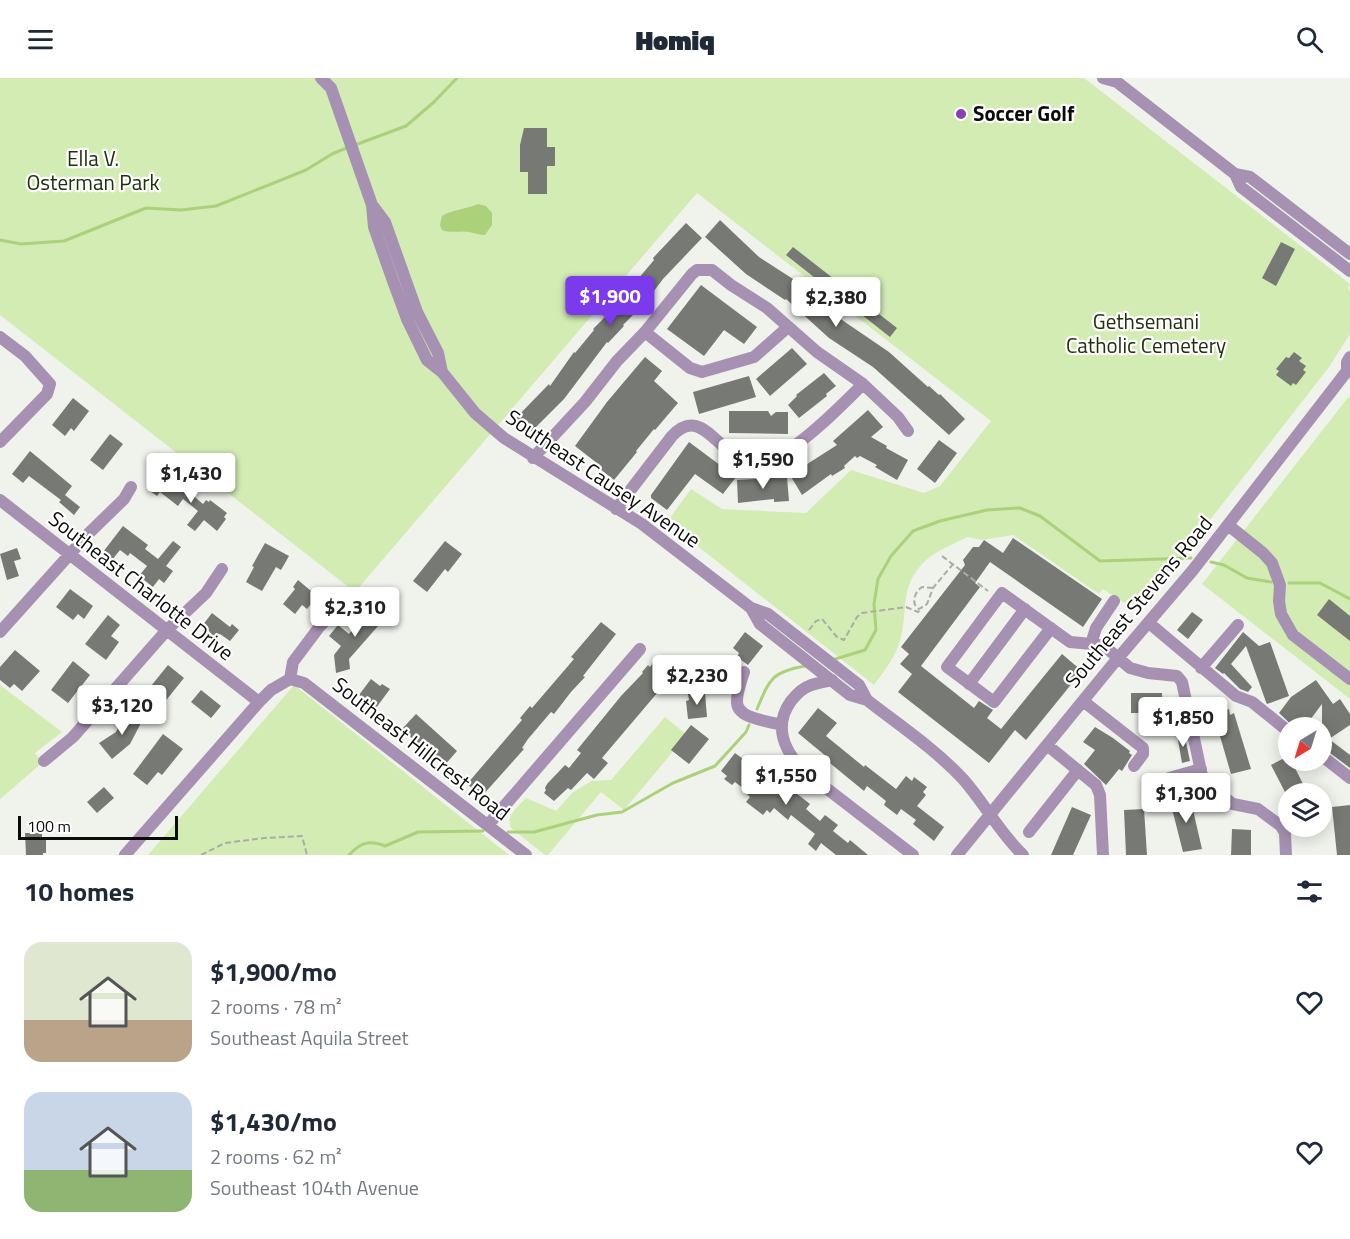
<!DOCTYPE html>
<html lang="en">
<head>
<meta charset="utf-8">
<style>
  body { margin:0; font-family:"Titillium Web",sans-serif; background:#f6f6f7; color:#1f2937; height:100vh; display:flex; flex-direction:column; font-size:22px; white-space:nowrap }
  * { box-sizing:border-box; margin:0 }
  p { font-size:20px; color:#747a83 }
  .icon { flex:none; width:33px; height:33px; fill:none; stroke:currentColor; stroke-width:2; stroke-linecap:round; stroke-linejoin:round }
  .map { position:relative; height:777px; overflow:hidden }
  .details { display:flex; flex-direction:column; background:#fff; flex:1 }
  .details>* { flex:none }
  .needle { width:39px; rotate:218deg }
  .controls { position:absolute; left:1278px; top:639px; display:grid; gap:12px }
  .controls a { display:grid; place-items:center; width:54px; height:54px; border-radius:50%; background:#fff; box-shadow:0 3px 15px #0003; font-size:30px }
  .scale { position:absolute; left:18px; bottom:15px; width:160px; box-sizing:border-box; padding-left:6px; border:3px solid #0b0c09; border-top:0; font-size:16px; line-height:21px; white-space:nowrap; color:#0b0c09; -webkit-text-stroke:4px #fff; paint-order:stroke }
  .price { position:absolute; translate:-50% -51px; padding:0 14px; border-radius:6px; background:#fff; color:#222; font-size:20px; line-height:39px; filter:drop-shadow(0 2px 3px #0008) }
  .price::after { content:''; position:absolute; left:50%; top:36px; width:18px; height:14px; margin-left:-9px; background:inherit; clip-path:polygon(0 0,100% 0,50% 100%) }
  .price.on { background:#7c3aed; color:#fff }
  ul { padding:0; list-style:none }
  li { display:flex; align-items:center; gap:18px; height:150px; padding:0 24px }
  li span { display:grid; place-items:center; flex:none; width:168px; height:120px; border-radius:18px; color:#555 }
  li>.icon { margin-inline-start:auto }
  span .icon { width:72px; height:72px; fill:#fffc; stroke-width:1 }
  li b { font-size:26px }
  h2 { display:flex; justify-content:space-between; align-items:center; height:72px; padding:0 24px; font-size:26px }
  header { display:flex; justify-content:space-between; align-items:center; height:78px; padding:0 24px; background:#fff; font-size:27px; font-weight:800 }
  .map>svg:first-child { display:block }
</style>
</head>
<body>
<header><svg class="icon" aria-label="menu" viewBox="0 0 24 24"><path d="M4 6h16M4 12h16M4 18h16"/></svg>Homiq<svg class="icon" aria-label="search" viewBox="0 0 24 24"><circle cx="10" cy="10" r="6"/><path d="M15 15l6 6"/></svg></header>
<div class="map">
<svg width="1350" height="777" viewBox="0 0 1350 777">
  <rect width="100%" height="100%" fill="#f0f3ec"/>
  <path fill="#d2ecb4" d="M0,0H1084L1350,206L1348,210L1350,213V256L1329,289L1175,487L1134,531L1103,511L1099,516L1013,457L982,462L967,459C952,467 935,473 923,485C900,509 908,530 901,559C897,577 885,592 874,607L667,444L691,411L722,431L806,435L851,392L924,415L940,408L991,343L697,115L355,514L0,237Z
    M1350,317V621L1202,506Z
    M0,607L62,654L35,675L42,685L0,721Z
    M294,607L509,777H148Z
    M665,639L687,657L624,732L601,714L548,777H545L511,750C505,738 518,729 526,720L556,733L572,715L591,703L611,702Z"/>
  <path fill="#abd17a" d="M478,126L486,128L492,135V147L485,157C478,157 476,155 469,154C460,152 452,156 442,152L440,147L442,138C451,132 466,131 478,126Z"/>
  <g fill="none" stroke-linecap="round" stroke-linejoin="round">
    <path stroke="#abd17a" stroke-width="3" d="M355,67L406,48L434,24L457,0
      M0,162L21,166L64,163L146,130L181,132L216,128L306,92L332,76L349,69
      M1211,484L1224,487L1247,500L1271,504
      M1289,505H1320L1350,521
      M832,582L865,572L876,552L874,526L878,501L891,478L913,453L940,443L987,432L1020,430L1040,438L1100,483L1191,480
      M757,631C770,600 772,594 805,588
      M508,754H534L597,737L622,734L673,705L715,688L746,654L749,647
      M349,777C361,764 369,762 385,768L418,754L483,753"/>
  </g>
  <path fill="#777a74" d="M524,50H547V69H555V88H547V116H528V94H520V67Z
    M720,142L759,179L807,210L842,242L889,274L928,309L929,308L939,317L940,316L965,341L949,357L873,289L829,260L786,221L785,222L746,196L705,159Z
    M686,145L702,160L663,201L644,226L623,247L624,248L608,265L607,264L564,321L531,354L516,340L549,306L550,308L574,274L575,275L594,252L593,251L630,214L628,213L654,182L653,180Z
    M1281,164L1295,171L1276,208L1262,200Z
    M793,169L897,250L890,259L786,177Z
    M701,207L757,249L744,266L724,252L704,278L667,251Z
    M792,270L807,286L770,318L756,301Z
    M1294,274L1302,280L1299,283L1306,288L1303,292L1306,294L1296,307L1293,305L1291,308L1276,297L1279,293L1276,291L1286,279L1289,280Z
    M645,279L662,293L654,303L678,325L655,352L654,351L636,373L637,374L614,402L600,391L602,389L575,368L607,324Z
    M824,295L836,308L826,316L827,318L799,340L788,327L797,318L796,317Z
    M749,298L756,319L699,336L693,314Z
    M73,320L89,333L74,353L71,350L65,358L52,347Z
    M868,332L883,349L871,359L887,368L886,370L908,382L897,402L875,389L877,387L860,378L857,380L855,378L844,388L845,390L832,398L831,396L802,417L790,397L837,367L833,363Z
    M729,333H768L771,338L776,334H788V356L729,355Z
    M110,356L123,366L103,392L90,382Z
    M939,362L957,375L935,405L917,391Z
    M689,364L736,399L723,416L695,396L667,432L651,420V417Z
    M30,373L72,408L65,417L80,429L74,437L59,424L62,421L61,422L29,398L23,405L12,396Z
    M170,398L203,426L206,422L209,424L210,422L227,435L224,439L226,441L217,453L204,442L195,453L187,447L198,433L183,421L178,428L160,414L157,418L150,413L159,401L164,405Z
    M787,399L789,423L774,424V421L738,425L737,402Z
    M123,448L148,467L145,471L158,481L173,463L181,469L166,488L173,493L164,505L159,501L153,509L139,498L147,488L130,475L128,478L120,472L112,482L103,474Z
    M1013,460L1102,521L1083,549L990,484L975,505L980,509L921,588L974,630L979,623L993,632L987,640L1001,651L1062,576L1082,593L1026,662L1015,652L989,685L898,614L912,596L900,586L909,576L901,569L965,487L963,482L973,469H979L984,462L1003,475Z
    M445,463L462,476L448,494L445,491L427,514L413,503Z
    M265,465L289,478L281,492L276,489L262,513L246,504L254,489L252,488Z
    M17,470L21,481L14,483L19,498L7,502L0,476Z
    M298,502L317,518L307,531L302,527L295,536L283,526L295,511L293,509Z
    M70,511L93,528L84,541L78,536L73,542L56,529Z
    M1329,521L1350,538V563L1317,537Z
    M372,527L386,539L349,581L350,591L336,595L334,577L341,568L329,558L338,547L349,556Z
    M1192,534L1203,542L1188,561L1177,552Z
    M212,535L230,549L232,546L239,552L230,563L220,556L215,562L208,557L210,554L202,548Z
    M108,537L120,547L111,558L119,564L106,582L85,566Z
    M601,544L616,556L583,598L585,599L571,614L554,636L551,634L528,661L522,670L524,671L482,718L467,706L522,642L520,640L530,628L532,630L574,581L571,579Z
    M745,554L763,568L748,587L737,579L739,575L733,570Z
    M1243,554L1259,568L1270,564L1289,618L1267,626L1266,624L1246,568L1231,586L1252,609L1248,614L1240,611L1224,595L1223,596L1215,590Z
    M15,572L40,593L22,613L14,606L10,610L0,602V589Z
    M718,580L734,593L722,608L706,595Z
    M655,582L669,595L666,598L669,601L602,680L608,685L594,701L587,695L571,712L568,710L554,723L544,715L546,712L545,710L547,706L565,687L569,690L581,675L577,672L621,618L643,595L642,594L648,587L650,589Z
    M73,583L90,597L68,625L51,612Z
    M168,587L184,600L163,626L147,613Z
    M371,601L380,608L382,606L390,611L376,630L359,617Z
    M1316,602L1333,626L1340,621L1350,636V647L1329,661L1350,677V690L1322,669V626L1304,650H1295L1279,635L1291,619Z
    M201,612L221,628L211,640L191,624Z
    M705,615L707,639L688,641L686,623L689,622L688,616Z
    M1131,615H1162V635H1131Z
    M818,630L837,645L826,658L864,689L865,687L896,711L906,698L912,703L914,699L927,709L923,714L926,717L917,728L944,749L934,763L913,746L916,742L901,731L897,737L884,727L886,723L867,708L864,713L825,681L827,679L798,655Z
    M1229,631L1230,637L1234,635L1251,691L1231,696L1215,641L1218,640L1217,635Z
    M126,634L142,643L130,666L112,681L99,665L116,654Z
    M416,636L457,673L443,689L402,651Z
    M691,647L709,661L689,686L671,672Z
    M1095,649L1113,660L1130,673L1129,675L1132,677L1122,693L1119,691L1106,707L1084,686L1095,672L1083,664Z
    M1184,655L1190,683L1182,685L1177,656Z
    M163,656L183,671L162,697L158,694L147,707L133,696Z
    M735,675L775,705L777,702L796,715L810,726L806,731L820,743L825,737L838,747L833,753L848,765L850,762L868,777H836L821,765L816,773L808,766L815,756L791,737L788,742L774,730L770,735L767,732L763,737L746,724L750,719L747,716L748,714L735,704L732,707L724,701L727,698L721,693Z
    M1288,678V682H1291L1308,716H1286L1271,687Z
    M104,709L114,720L97,735L87,724Z
    M1190,719L1202,771L1183,774L1170,723Z
    M1350,727V777H1337L1332,729Z
    M1072,729L1091,737L1073,777H1051Z
    M1144,731L1147,777H1126L1124,732Z
    M1232,751L1251,752V777H1231Z
    M25,755H42V761H46V775H43V777H26Z"/>
  <g fill="none" stroke-linecap="round" stroke-linejoin="round">
    <path stroke="#aaaca7" stroke-width="2" stroke-dasharray="6 3" stroke-linecap="butt" d="M942,478L988,513
      M933,510L922,509C915,514 912,522 916,529L919,531L927,526L933,510L953,486
      M809,552L816,543L822,541L837,559L844,562L857,539L862,535L906,529L918,534L922,530
      M201,777L225,765L264,760L302,758L307,777"/>
    <path stroke="#a691b3" stroke-width="12" d="M321,0L331,10L372,127L374,149L393,203L407,241L427,282L442,294L475,335L504,360L642,446L751,530L768,536L859,607L867,622
      M1103,0L1117,4L1235,96L1250,99L1350,176
      M1235,96L1241,109L1350,193
      M373,128L385,144L417,234L438,275L442,294
      M645,254L690,290L702,294L754,279L788,249
      M0,259L25,278L50,306L47,316L0,364
      M533,380L585,324L617,283L645,254L692,196L697,192H712L731,207L767,230L817,274L863,306L898,339L908,353
      M0,422L259,624
      M616,431L672,358C699,329 714,368 737,377C748,381 768,380 778,377C801,369 845,324 863,306
      M1228,447L1263,475L1272,485L1280,507L1279,523L1281,536L1293,557L1350,601
      M751,530L760,546L850,617L867,622C899,647 935,671 963,701C985,726 999,754 1023,777
      M1149,545L1236,618L1252,624L1288,653
      M1051,550L994,624L947,589L1002,515L1070,564L1103,567L1130,590L1148,595L1177,598L1182,604L1202,698L1209,708L1233,726L1258,731L1281,748L1285,755L1286,777
      M0,554L88,456L124,421L131,409
      M1091,566L1096,550L1114,523
      M1201,590L1238,547
      M744,594C741,603 737,614 737,623C736,641 769,643 782,647
      M290,601L304,605L526,777
      M832,602C825,604 816,605 809,608C802,610 796,617 791,623C773,648 784,673 804,693L913,777
      M969,606L1025,531
      M1083,623L1143,670V676L1134,688
      M1047,667L1096,707L1100,717L1103,777
      M1322,678L1350,700
      M44,683L73,659L166,553L206,515L222,491
      M1155,718L1169,700L1201,691
      M488,747L640,571
      M1029,754L1078,692
      M125,777L259,624L271,612L290,601L293,584L320,548L342,527
      M957,777L1113,586L1193,492L1347,293V284L1350,279"/>
  </g>
  <circle fill="#8a3eaf" stroke="#fff" stroke-width="2" cx="961" cy="36" r="6"/>
  <g text-anchor="middle" stroke-width="4.5" stroke-linejoin="round" paint-order="stroke">
    <g font-size="21" font-weight="bold" fill="#0b0c09" stroke="#fff" text-anchor="start">
      <text x="973" y="43">Soccer Golf</text>
    </g>
    <g font-size="21" fill="#212f0b" stroke="#fff">
      <text x="93" y="88">Ella V.<tspan x="93" dy="24">Osterman Park</tspan></text>
      <text x="1146" y="251">Gethsemani<tspan x="1146" dy="24">Catholic Cemetery</tspan></text>
    </g>
    <g font-size="21" fill="#0b0c09" stroke="#fff">
      <text transform="translate(603 401) rotate(34)" y="7">Southeast Causey Avenue</text>
      <text transform="translate(141 508) rotate(38)" y="7">Southeast Charlotte Drive</text>
      <text transform="translate(1139 524) rotate(-50)" y="7">Southeast Stevens Road</text>
      <text transform="translate(421 671) rotate(38)" y="7">Southeast Hillcrest Road</text>
    </g>
  </g>
</svg>
<div class="controls">
<a><svg class="needle" viewBox="-14 -14 28 28"><path d="M0-13l5 13h-10z" fill="#e53935"/><path d="M0 13l5-13h-10z" fill="#747a83"/></svg></a>
<a><svg class="icon" aria-label="layers" viewBox="0 0 24 24"><path d="M12 4l9 5-9 5-9-5zM3 14l9 5 9-5"/></svg></a>
</div>
<div class="scale">100 m</div>
<b class="price on" style="left:610px;top:249px">$1,900</b>
<b class="price" style="left:836px;top:250px">$2,380</b>
<b class="price" style="left:763px;top:412px">$1,590</b>
<b class="price" style="left:191px;top:426px">$1,430</b>
<b class="price" style="left:355px;top:560px">$2,310</b>
<b class="price" style="left:697px;top:628px">$2,230</b>
<b class="price" style="left:122px;top:658px">$3,120</b>
<b class="price" style="left:1183px;top:670px">$1,850</b>
<b class="price" style="left:786px;top:728px">$1,550</b>
<b class="price" style="left:1186px;top:746px">$1,300</b>
</div>
<section class="details">
<h2>10 homes<svg class="icon" aria-label="filters" viewBox="0 0 24 24"><path d="M4 7h16M4 17h16"/><circle cx="9" cy="7" r="2"/><circle cx="15" cy="17" r="2"/></svg></h2>
<ul>
<li><span style="background:linear-gradient(#dfe7d0 65%,#b9a48a 0)"><svg class="icon" aria-label="home" viewBox="0 0 24 24"><path d="M3 11l9-7 9 7M6 9v11h12V9"/></svg></span><div><b>$1,900/mo</b><p>2 rooms · 78 m²</p><p>Southeast Aquila Street</p></div><svg class="icon" aria-label="heart" viewBox="0 0 24 24"><path d="M12 20l-8-8c-3-5 5-10 8-4 3-6 11-1 8 4z"/></svg></li>
<li><span style="background:linear-gradient(#c9d6e8 65%,#8fb573 0)"><svg class="icon" aria-label="home" viewBox="0 0 24 24"><path d="M3 11l9-7 9 7M6 9v11h12V9"/></svg></span><div><b>$1,430/mo</b><p>2 rooms · 62 m²</p><p>Southeast 104th Avenue</p></div><svg class="icon" aria-label="heart" viewBox="0 0 24 24"><path d="M12 20l-8-8c-3-5 5-10 8-4 3-6 11-1 8 4z"/></svg></li>
</ul>
</section>
</body>
</html>
